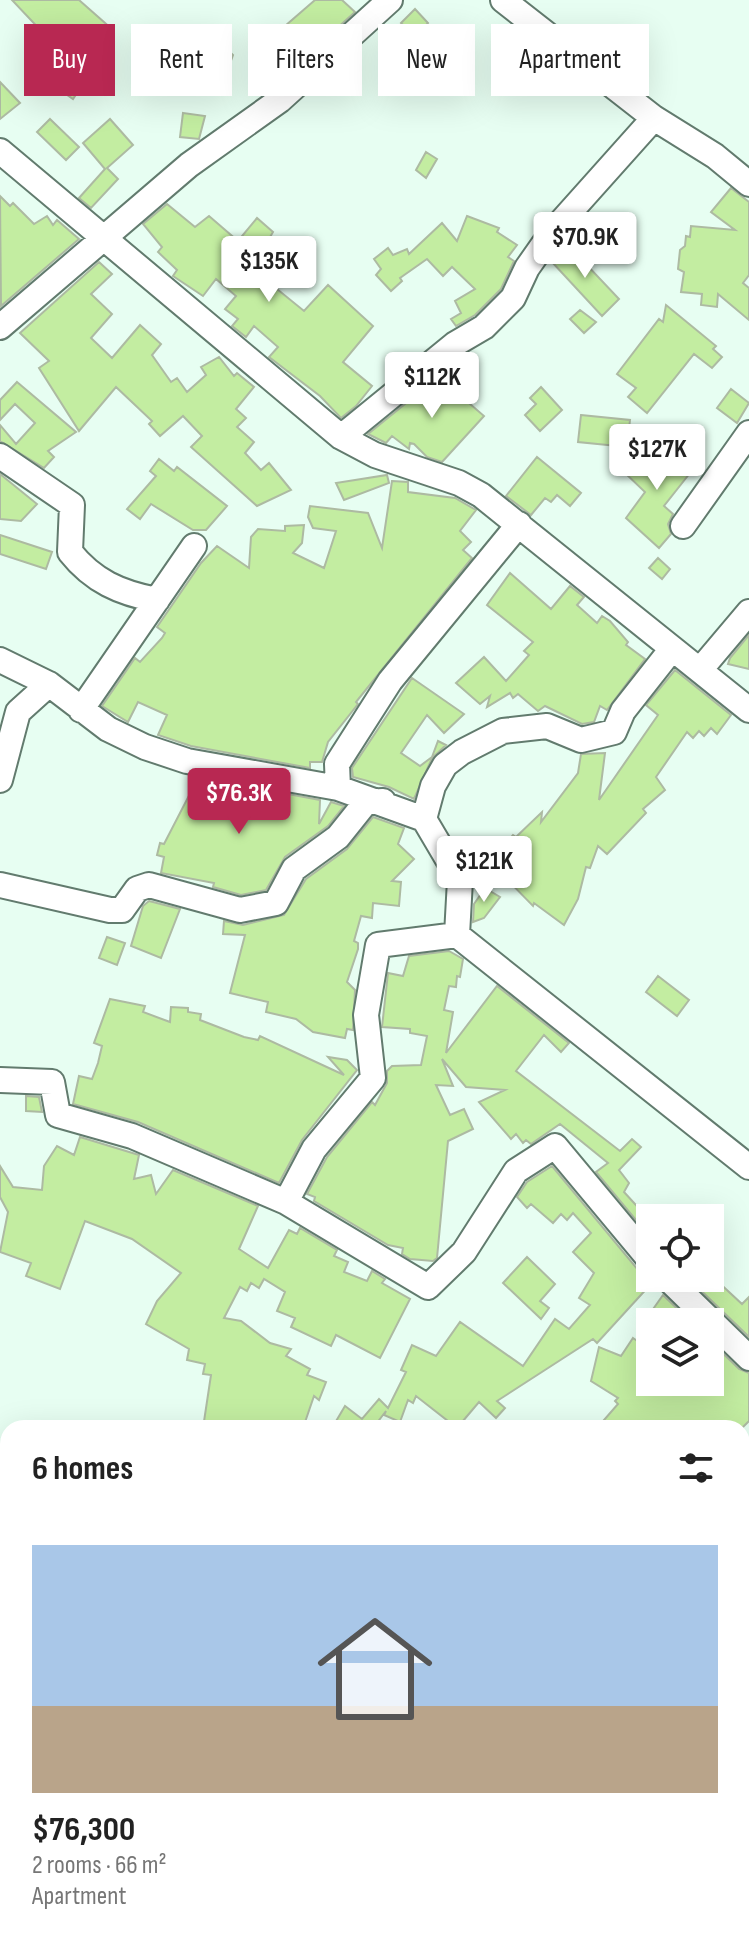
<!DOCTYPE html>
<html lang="en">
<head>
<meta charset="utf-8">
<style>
  body { margin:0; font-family:"Sofia Sans Condensed",sans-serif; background:#f6f6f6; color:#222; height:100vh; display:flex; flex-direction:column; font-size:30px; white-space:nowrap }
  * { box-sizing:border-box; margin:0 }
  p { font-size:26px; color:#767676 }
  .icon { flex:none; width:44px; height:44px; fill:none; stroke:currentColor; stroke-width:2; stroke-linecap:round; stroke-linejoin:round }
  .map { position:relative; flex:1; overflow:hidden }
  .details { position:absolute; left:0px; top:1420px; width:750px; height:536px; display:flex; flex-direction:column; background:#fff; border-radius:24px 24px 0 0; box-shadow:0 8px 32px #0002 }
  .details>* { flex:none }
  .guide { position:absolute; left:24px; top:24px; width:702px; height:72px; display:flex; gap:16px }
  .fabs { position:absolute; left:636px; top:1204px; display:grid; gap:16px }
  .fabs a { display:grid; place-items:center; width:88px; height:88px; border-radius:0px; background:#fff; box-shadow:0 8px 32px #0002; font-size:40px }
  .price { position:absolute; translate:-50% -68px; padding:0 18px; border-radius:8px; background:#fff; color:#222; font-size:26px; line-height:52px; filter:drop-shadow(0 2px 4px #0008) }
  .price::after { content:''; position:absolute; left:50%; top:48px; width:24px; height:18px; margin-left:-12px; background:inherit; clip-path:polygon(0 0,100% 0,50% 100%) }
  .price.selected { background:#b82852; color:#fff }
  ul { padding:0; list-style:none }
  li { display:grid; align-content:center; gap:16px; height:424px; padding:0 32px }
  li+li { border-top:2px solid #e0e0e0 }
  li span { display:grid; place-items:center; height:248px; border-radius:0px; color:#555 }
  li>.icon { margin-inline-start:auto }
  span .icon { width:144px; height:144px; fill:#fffc; stroke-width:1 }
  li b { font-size:34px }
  h2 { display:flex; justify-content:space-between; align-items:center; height:96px; padding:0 32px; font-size:34px }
  .tag { padding:0 28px; border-radius:0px; background:#fff; box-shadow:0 8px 32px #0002; font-size:28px; line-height:72px }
  .tag.selected { background:#b82852; color:#fff }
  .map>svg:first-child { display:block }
</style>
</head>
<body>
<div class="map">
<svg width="749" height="1956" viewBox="0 0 749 1956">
  <rect width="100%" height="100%" fill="#e7fef2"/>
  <path fill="#c3eda1" stroke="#adbaa2" stroke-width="2" d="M12,0H79L113,30L80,58L56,31L46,36Z
    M315,0H342L355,12L305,57L288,41L266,63L255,52Z
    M415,9L428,23L415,37L401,23Z
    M213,36L233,55L226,75L223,73L202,94L177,70Z
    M65,75L81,87L73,99L56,87Z
    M0,82L20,103L0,119Z
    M183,113L205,116L199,139L180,137Z
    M50,119L79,147L66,160L37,132Z
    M110,119L133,145L107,168L118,179L91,208L79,198L105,169L83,143Z
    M426,152L437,159L426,178L416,170Z
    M731,188L749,202V275L743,283L749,288V320L718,294L717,307L701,305L702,294L681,292L684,272L678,269L680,250L685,246L686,236L690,237L691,226L735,230L711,212Z
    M0,196L10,206L13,203L34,224L47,216L53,225L57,220L79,239L1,306Z
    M167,204L195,227L209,216L238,241L257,218L273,232L256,261L278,279L272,285L304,311L328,285L373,326L343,362L372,386L356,406L341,418L320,396L269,357L278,347L254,326L246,337L232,326L238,319L225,309L236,296L216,279L203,296L173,276L177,270L158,252L162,247L143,224Z
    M467,216L499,228L497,232L517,245L508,257L514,261L501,289L475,315L456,326L451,319L461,313L455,301L475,289L452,267L443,276L427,259L400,278L402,281L391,291L376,275L381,269L374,259L388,248L393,255L407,249L409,254L442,223L457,241Z
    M567,244L619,299L602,316L551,261Z
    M99,262L112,274L91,294L112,314L91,338L112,358L140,325L161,344L152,355L171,382L177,378L187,392L206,375L201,367L219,357L234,376L237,373L254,387L236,409L246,418L237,427L254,442L245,453L261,470L269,463L291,490L257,506L191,447L202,436L183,416L160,436L149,424L152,421L116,387L79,431L39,368L49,361L20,333Z
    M666,305L716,346L713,349L722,357L712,368L694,354L647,413L628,397L636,388L617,374L659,319L663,322Z
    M580,310L596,322L584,333L570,319Z
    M447,370L460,387L455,391L484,416L442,462L427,457L414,444L410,443L409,449L392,436L386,443L368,434Z
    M17,382L76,432L48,451L54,457L44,468L0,441V425L16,444L35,423L15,404L0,420V400Z
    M541,387L562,410L540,431L525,415L536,404L530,398Z
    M731,389L749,403L737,423L717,408Z
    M581,415L630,420L627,447L578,442Z
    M666,444L694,468L664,506L673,514L668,524L671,534L659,548L626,518L645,492L624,472L640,456L647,462Z
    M537,457L581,493L570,506L557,495L551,502L545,498L531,515L506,496Z
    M159,459L174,471L177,467L227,506L206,530H193L151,504L140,519L127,509L156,476L150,471Z
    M0,474L37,504L21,521L0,519Z
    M387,475L389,483L344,500L336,483Z
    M392,481L408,482V492L455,498L476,510L460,531L471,542L463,550L472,558L356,702L358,704L328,742L322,762H310V768L191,746L158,735L167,715L138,702L128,722L102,706L135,658L140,662L162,638L165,633L157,627L201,563L217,546L249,568L251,537L258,529L285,531V526L304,525L302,543L293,553L324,568L336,531L313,528L308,517L310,506L368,513L382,548Z
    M0,535L52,552L46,569L0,554Z
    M658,558L670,569L662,579L649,568Z
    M510,573L551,609L570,586L584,597L577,605L597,623L602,616L610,621L628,642L626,645L645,659L607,710L600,706L594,722L582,724L545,706L538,711L518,694L513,698L510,693L487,707L490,696L480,704L456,683L484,657L506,681L529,655L524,651L533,642L487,605Z
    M749,635V669L728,664L730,658Z
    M675,670L731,715L717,734L711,728L704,736L699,731L693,738L687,732L656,777L665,790L643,809L646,813L607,854L598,846L590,868L586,867L578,899L564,925L534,903L533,906L490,862L513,835L516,837L542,812L541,822L578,773L581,754L605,753L599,800L658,715L646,705Z
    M412,678L464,714L444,733L427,715L401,753L420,766L432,757L438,741L446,745L432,758L414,799L389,787L353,777L352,768Z
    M198,778L242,786L241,793L248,795L275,797V793L288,794L320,800L319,824L331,802L344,806L328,826L285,857L266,890L241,895L213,887L214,883L161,873L164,857L157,855L160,843L164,844Z
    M373,817L404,828L398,844L414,859L392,881L401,882L399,906L373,903L372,918L361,916L354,941L358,943V949L347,982L355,990L353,1030L347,1029L345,1038L313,1032L296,1019L266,1012L268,1002L230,993L245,935L223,934L224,921L243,925L284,915L306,879L347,849Z
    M485,888L500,897L484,918L473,922L474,904Z
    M149,901L180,909L161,958L131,946L143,906Z
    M107,937L125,943L117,965L99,958Z
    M449,951L463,959L460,977L457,976L456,987L449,986L444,1010L453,1012L446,1053L497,986L569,1043L561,1052L544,1035L516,1071L620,1151L632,1139L641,1147L619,1170L629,1183L624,1192L646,1216L643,1219L650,1226V1237L596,1172L608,1163L560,1124L531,1144L526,1140L523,1143L516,1134L511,1139L479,1102L505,1090L466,1087L442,1059L453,1086L436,1085L450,1115L464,1109L473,1129L448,1141L437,1258L433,1261L410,1259L402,1254L403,1248L388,1245L314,1201L315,1197L307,1194L327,1157L372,1102L375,1105L387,1083V1071L392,1066L421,1065L427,1036L410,1033V1029L382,1027L388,973L403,976L409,956Z
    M658,976L689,1000L677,1016L646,992Z
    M110,999L145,1006L143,1012L170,1022L171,1007L188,1008V1012L201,1014L200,1020L244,1037L258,1040L260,1036L344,1075L328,1057L347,1060L357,1070L302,1140L279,1183L138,1122L73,1104L79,1076L92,1079L98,1063L102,1046L94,1043Z
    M26,1096L39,1097L42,1112L26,1111Z
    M80,1137L139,1155L134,1179L151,1175L156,1194L173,1170L258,1206L239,1249L268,1268L289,1230L297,1234L300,1228L337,1250L334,1256L348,1262L344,1272L367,1281L372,1271L385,1279L382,1283L410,1299L380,1358L336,1335L331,1346L291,1327L295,1318L277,1311L285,1292L264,1279L259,1288L251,1283L247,1291L240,1287L224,1318L241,1321L270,1343L291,1349L286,1356L310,1369L307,1375L326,1382L319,1400L314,1396L303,1428H203L211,1375L203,1374L205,1364L187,1360L189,1349L146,1324L157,1301L181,1273L132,1239L85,1221L60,1289L26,1276L31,1263L0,1252L8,1212L0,1197V1166L13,1187L42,1190L44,1166L57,1146L74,1155Z
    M552,1166L638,1270L650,1275V1285L597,1343L593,1339L497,1401L505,1408L496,1418L479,1402L457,1428L416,1396L413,1403L408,1400L400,1422L384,1415L386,1411L373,1428H332L345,1406L362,1419L379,1399L388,1408L406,1372L401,1370L412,1345L436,1356L460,1322L523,1366L555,1319L569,1329L590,1305L579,1298L594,1273L573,1252L591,1233L573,1213L567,1220L561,1214L553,1223L531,1204L527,1208L517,1197L527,1182Z
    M527,1257L555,1284L540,1301L549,1308L541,1319L503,1283Z
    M688,1278H714L742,1304L749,1297V1337Z
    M663,1295L691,1322H644Z
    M633,1338L650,1350V1382H710V1341L739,1369L749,1373V1421L742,1428H597L618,1404L615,1401L618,1398L591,1381L599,1347L621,1356Z"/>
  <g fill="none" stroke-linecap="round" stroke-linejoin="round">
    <defs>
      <path id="minor" d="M503,0L654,118L715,156L749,184
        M0,151L341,437L375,455L459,483L481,495L749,710
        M0,327L189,165L280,100L390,0
        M341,437L455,344L484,327L513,298L527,268L553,231L654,118
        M0,456L72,505L70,552C93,581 120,593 157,600
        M683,526L749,433
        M0,660L49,684L108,729L145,747L187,761L338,788L424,819L460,880L457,935L378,945L366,1015L373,1078L314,1149L286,1202L132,1136L58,1115L52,1082L0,1080
        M700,670L749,612
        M81,710L194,546
        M0,780L18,712L49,684
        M338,788L337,764L390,681L519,524
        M424,819L433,786L445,765L462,752L503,731L547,726L581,740L614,732L623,711L671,650
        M0,885L110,910H122L137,889L149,885L240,910L276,903L294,869L338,837L366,802L383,801
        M457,935L749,1167
        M286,1202L428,1287L464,1252L516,1171L555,1146L650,1260
        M667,1278L749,1358
        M0,1547L8,1550
        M0,1864L8,1818
        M100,1956L102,1948"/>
      <path id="highway" d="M742,1684L749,1667
        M742,1762L749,1742
        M650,1956L652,1948
        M680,1956L682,1948"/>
    </defs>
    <use href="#minor" stroke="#627b6e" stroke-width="28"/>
    <use href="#highway" stroke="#627b6e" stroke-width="40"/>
    <use href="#minor" stroke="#fff" stroke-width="24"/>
    <use href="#highway" stroke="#fff" stroke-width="36"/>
  </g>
</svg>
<div class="fabs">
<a><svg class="icon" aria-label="locate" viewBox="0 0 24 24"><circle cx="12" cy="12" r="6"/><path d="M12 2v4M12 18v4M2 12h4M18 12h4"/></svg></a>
<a><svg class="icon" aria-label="layers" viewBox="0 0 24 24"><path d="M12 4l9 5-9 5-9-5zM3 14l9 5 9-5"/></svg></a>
</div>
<b class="price" style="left:585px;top:280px">$70.9K</b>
<b class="price" style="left:269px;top:304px">$135K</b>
<b class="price" style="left:432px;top:420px">$112K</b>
<b class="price" style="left:657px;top:492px">$127K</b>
<b class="price selected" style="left:239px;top:836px">$76.3K</b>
<b class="price" style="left:484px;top:904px">$121K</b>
<div class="guide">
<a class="tag selected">Buy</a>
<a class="tag">Rent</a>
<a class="tag">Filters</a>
<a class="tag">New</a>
<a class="tag">Apartment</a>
</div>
<section class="details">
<h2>6 homes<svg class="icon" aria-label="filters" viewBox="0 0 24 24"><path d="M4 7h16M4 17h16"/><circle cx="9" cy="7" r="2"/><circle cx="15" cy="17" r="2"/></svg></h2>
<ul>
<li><span style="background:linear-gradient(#a9c7e8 65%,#b9a48a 0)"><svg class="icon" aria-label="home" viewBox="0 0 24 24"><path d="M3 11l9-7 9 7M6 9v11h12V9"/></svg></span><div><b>$76,300</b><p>2 rooms · 66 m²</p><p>Apartment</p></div></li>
</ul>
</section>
</div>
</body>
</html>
